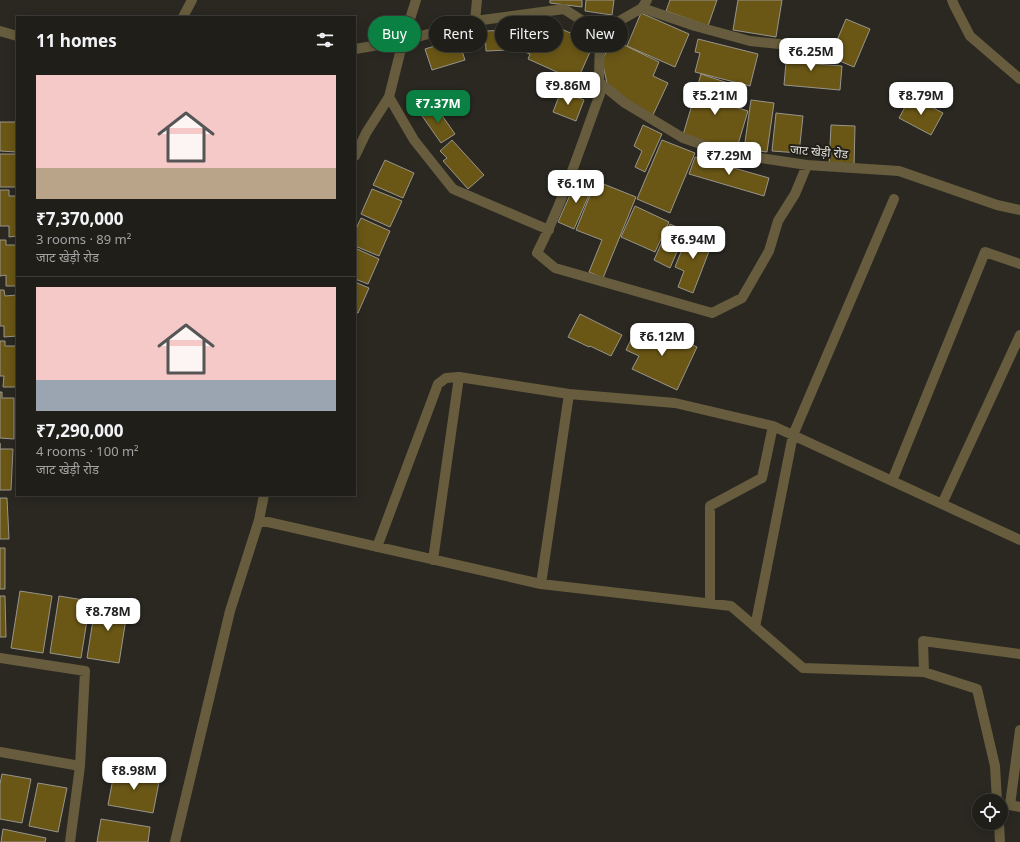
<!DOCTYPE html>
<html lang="en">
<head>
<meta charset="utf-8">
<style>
  body { margin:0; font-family:"Noto Sans","Noto Sans Devanagari",sans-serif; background:#282722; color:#f1f3f6; height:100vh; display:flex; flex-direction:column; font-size:15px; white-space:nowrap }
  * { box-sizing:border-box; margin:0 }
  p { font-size:13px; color:#a2a2a2 }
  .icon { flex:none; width:22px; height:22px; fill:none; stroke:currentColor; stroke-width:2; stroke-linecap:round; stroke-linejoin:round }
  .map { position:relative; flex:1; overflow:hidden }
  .drawer { position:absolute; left:16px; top:16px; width:340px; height:480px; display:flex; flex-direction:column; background:#201e19; border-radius:0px; box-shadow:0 2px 10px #0003,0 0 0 1px #3d3c38 }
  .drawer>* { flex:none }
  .top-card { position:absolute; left:368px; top:16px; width:380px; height:36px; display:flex; gap:8px }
  .tools { position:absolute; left:972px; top:794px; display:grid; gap:8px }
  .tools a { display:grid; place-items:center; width:36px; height:36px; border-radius:50%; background:#201e19; box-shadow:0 2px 10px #0003,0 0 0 1px #3d3c38; font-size:20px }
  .price { position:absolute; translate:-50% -34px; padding:0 9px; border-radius:8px; background:#fff; color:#222; font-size:13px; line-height:26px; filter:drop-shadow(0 1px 2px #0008) }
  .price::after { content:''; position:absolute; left:50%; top:24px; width:12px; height:9px; margin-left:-6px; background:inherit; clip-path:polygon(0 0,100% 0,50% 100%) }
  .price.active { background:#0b8043; color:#fff }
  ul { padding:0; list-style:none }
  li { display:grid; align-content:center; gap:8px; height:212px; padding:0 20px }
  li+li { border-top:1px solid #3d3c38 }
  li span { display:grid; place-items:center; height:124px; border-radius:0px; color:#555 }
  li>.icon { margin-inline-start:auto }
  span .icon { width:72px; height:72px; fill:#fffc; stroke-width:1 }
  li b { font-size:17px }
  h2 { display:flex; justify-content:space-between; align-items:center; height:48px; padding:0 20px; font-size:17px }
  .tag { padding:0 14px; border-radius:18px; background:#201e19; box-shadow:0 2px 10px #0003,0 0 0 1px #3d3c38; font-size:14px; line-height:36px }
  .tag.active { background:#0b8043; color:#fff }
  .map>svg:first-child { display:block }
</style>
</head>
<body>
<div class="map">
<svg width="1020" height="842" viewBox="0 0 1020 842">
  <rect width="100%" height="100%" fill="#2a2821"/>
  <path fill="#6a5716" stroke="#98958c" d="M550,0H582V7L550,3Z
    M586,0H614L612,15L585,11Z
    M670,0H717L708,26L666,11Z
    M738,0H782L776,37L733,30Z
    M641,13L689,34L675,67L627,46Z
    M846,19L870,29L854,67L830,57Z
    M545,22L594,43L577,81L528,59L530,54L514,48L525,23L541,30Z
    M508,30L509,50L486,51L485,31Z
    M458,39L465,60L432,70L425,49Z
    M612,39L659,62L653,76L668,83L652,117L618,96L607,83L602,61Z
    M698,39L758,54L750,86L695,72L700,53L695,52Z
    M787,51L816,53V64L842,66L840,90L784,85Z
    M701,74L728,83L722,103L748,111L736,151L683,135Z
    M561,91L584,100L576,121L553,112Z
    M911,96L943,113L931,135L899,118Z
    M751,100L774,103L767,152L744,149Z
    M434,104L455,134L441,143L420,113Z
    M776,113L803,116L799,153L772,151Z
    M0,122H17V152L0,151Z
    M643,125L662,134L645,172L635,167L642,151L634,146Z
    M831,125L855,126L854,167L829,166Z
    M452,140L484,175L468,189L443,161L447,158L440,151Z
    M662,140L695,153L670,213L637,199Z
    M0,154H17V187H0Z
    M695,157L769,178L764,196L689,174Z
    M385,160L414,173L403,198L373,185Z
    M577,179L593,186L574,229L558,222Z
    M596,181L636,197L603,278L589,272L602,240L576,230Z
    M372,189L402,201L390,227L361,214Z
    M0,190H9V196H17V236L9,237V226H0Z
    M635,206L669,222L655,252L621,237Z
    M361,218L390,231L379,256L355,246V231Z
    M670,224L686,231L670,268L654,260Z
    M689,232L713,241L693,293L678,287L684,271L675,267Z
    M0,240H6V245H17V286H6V275L0,276Z
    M355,248L379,259L368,284L355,279Z
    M355,282L369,288L358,313L355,312Z
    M0,290H4L5,296L17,295V336L4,337V326H0Z
    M580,314L622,335L611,356L590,346L589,347L568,337Z
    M652,326L697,347L677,390L632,369L639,356L626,350L634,333L647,339Z
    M0,341H5V346H17V387H3L4,376H0Z
    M0,392H2V398H14V439L0,438Z
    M0,443V449H13L11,490H0Z
    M0,498H7L9,539H0Z
    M0,548H5V589H0Z
    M20,591L52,596L43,653L11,648Z
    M0,596H5L6,637H0Z
    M59,596L90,601L81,658L50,653Z
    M96,601L128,606L119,663L87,658Z
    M115,768L160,777L153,813L108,805Z
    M2,774L31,779L22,823L0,819V784Z
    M38,783L67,788L58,832L29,826Z
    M101,819L150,827L148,842H97Z
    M3,829L46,838L45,842H1Z"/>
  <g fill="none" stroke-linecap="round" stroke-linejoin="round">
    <path stroke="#675d3e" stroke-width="10" d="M183,17L192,0"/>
    <path stroke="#675d3e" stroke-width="10" d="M952,0L954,5L970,36L1020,79
      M642,8L695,26L750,41L818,48
      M475,21L477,0
      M0,31L17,36
      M600,32L642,8L647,0
      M355,49L403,41L475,21L564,9L600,32L599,82L625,103L683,138L727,153L807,165L899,171L997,205L1020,210
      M599,82L600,94C580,148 563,202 537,253L555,268L712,313L742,298L769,251L778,221L795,194L807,165
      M389,97L414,140L453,189L549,230
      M355,156L366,133L389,97L403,41L416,0
      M892,481L985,252L1020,264
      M942,504L1020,335
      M259,520L541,584L731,606L803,668L924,672L977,689L995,766L997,801
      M377,547L438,384L446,378L459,377L569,394L675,403L773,426
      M433,560L459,377
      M541,584L569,394
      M710,603V506L762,478L773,426L1020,540
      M755,627L793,435L894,199
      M0,658L85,671L80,766L70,842
      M924,672L923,641L1020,654
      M1020,730L1010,805L1020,807
      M0,752L80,766
      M999,823L1000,842
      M175,842L230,611L259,520L264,495"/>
  </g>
  <g text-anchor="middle" stroke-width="4" stroke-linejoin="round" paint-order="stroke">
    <g font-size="12" fill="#e0dfda" stroke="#211e18">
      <text transform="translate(819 152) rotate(5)" y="4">जाट खेड़ी रोड</text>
    </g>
  </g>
</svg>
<div class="tools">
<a><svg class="icon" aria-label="locate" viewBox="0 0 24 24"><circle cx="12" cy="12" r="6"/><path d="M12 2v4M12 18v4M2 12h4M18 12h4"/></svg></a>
</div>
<b class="price" style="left:811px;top:72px">₹6.25M</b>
<b class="price" style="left:568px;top:106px">₹9.86M</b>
<b class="price" style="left:715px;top:116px">₹5.21M</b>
<b class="price" style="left:921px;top:116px">₹8.79M</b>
<b class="price active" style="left:438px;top:124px">₹7.37M</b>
<b class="price" style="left:729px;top:176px">₹7.29M</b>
<b class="price" style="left:576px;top:204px">₹6.1M</b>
<b class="price" style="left:693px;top:260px">₹6.94M</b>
<b class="price" style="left:662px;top:357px">₹6.12M</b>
<b class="price" style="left:108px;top:632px">₹8.78M</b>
<b class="price" style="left:134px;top:791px">₹8.98M</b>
<div class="top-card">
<a class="tag active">Buy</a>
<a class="tag">Rent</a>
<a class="tag">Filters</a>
<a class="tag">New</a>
</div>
<section class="drawer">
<h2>11 homes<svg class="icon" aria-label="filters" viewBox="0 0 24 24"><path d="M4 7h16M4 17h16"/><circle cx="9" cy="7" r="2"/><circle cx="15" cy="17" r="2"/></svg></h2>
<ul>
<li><span style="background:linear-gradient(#f6c9c9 75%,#b9a48a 0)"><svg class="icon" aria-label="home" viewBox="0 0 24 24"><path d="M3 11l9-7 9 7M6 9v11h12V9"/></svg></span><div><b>₹7,370,000</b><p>3 rooms · 89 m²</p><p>जाट खेड़ी रोड</p></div></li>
<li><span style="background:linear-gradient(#f6c9c9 75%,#9aa5b1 0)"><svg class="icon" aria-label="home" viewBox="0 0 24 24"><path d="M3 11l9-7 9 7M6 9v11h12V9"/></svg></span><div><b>₹7,290,000</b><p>4 rooms · 100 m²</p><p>जाट खेड़ी रोड</p></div></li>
</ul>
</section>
</div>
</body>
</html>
